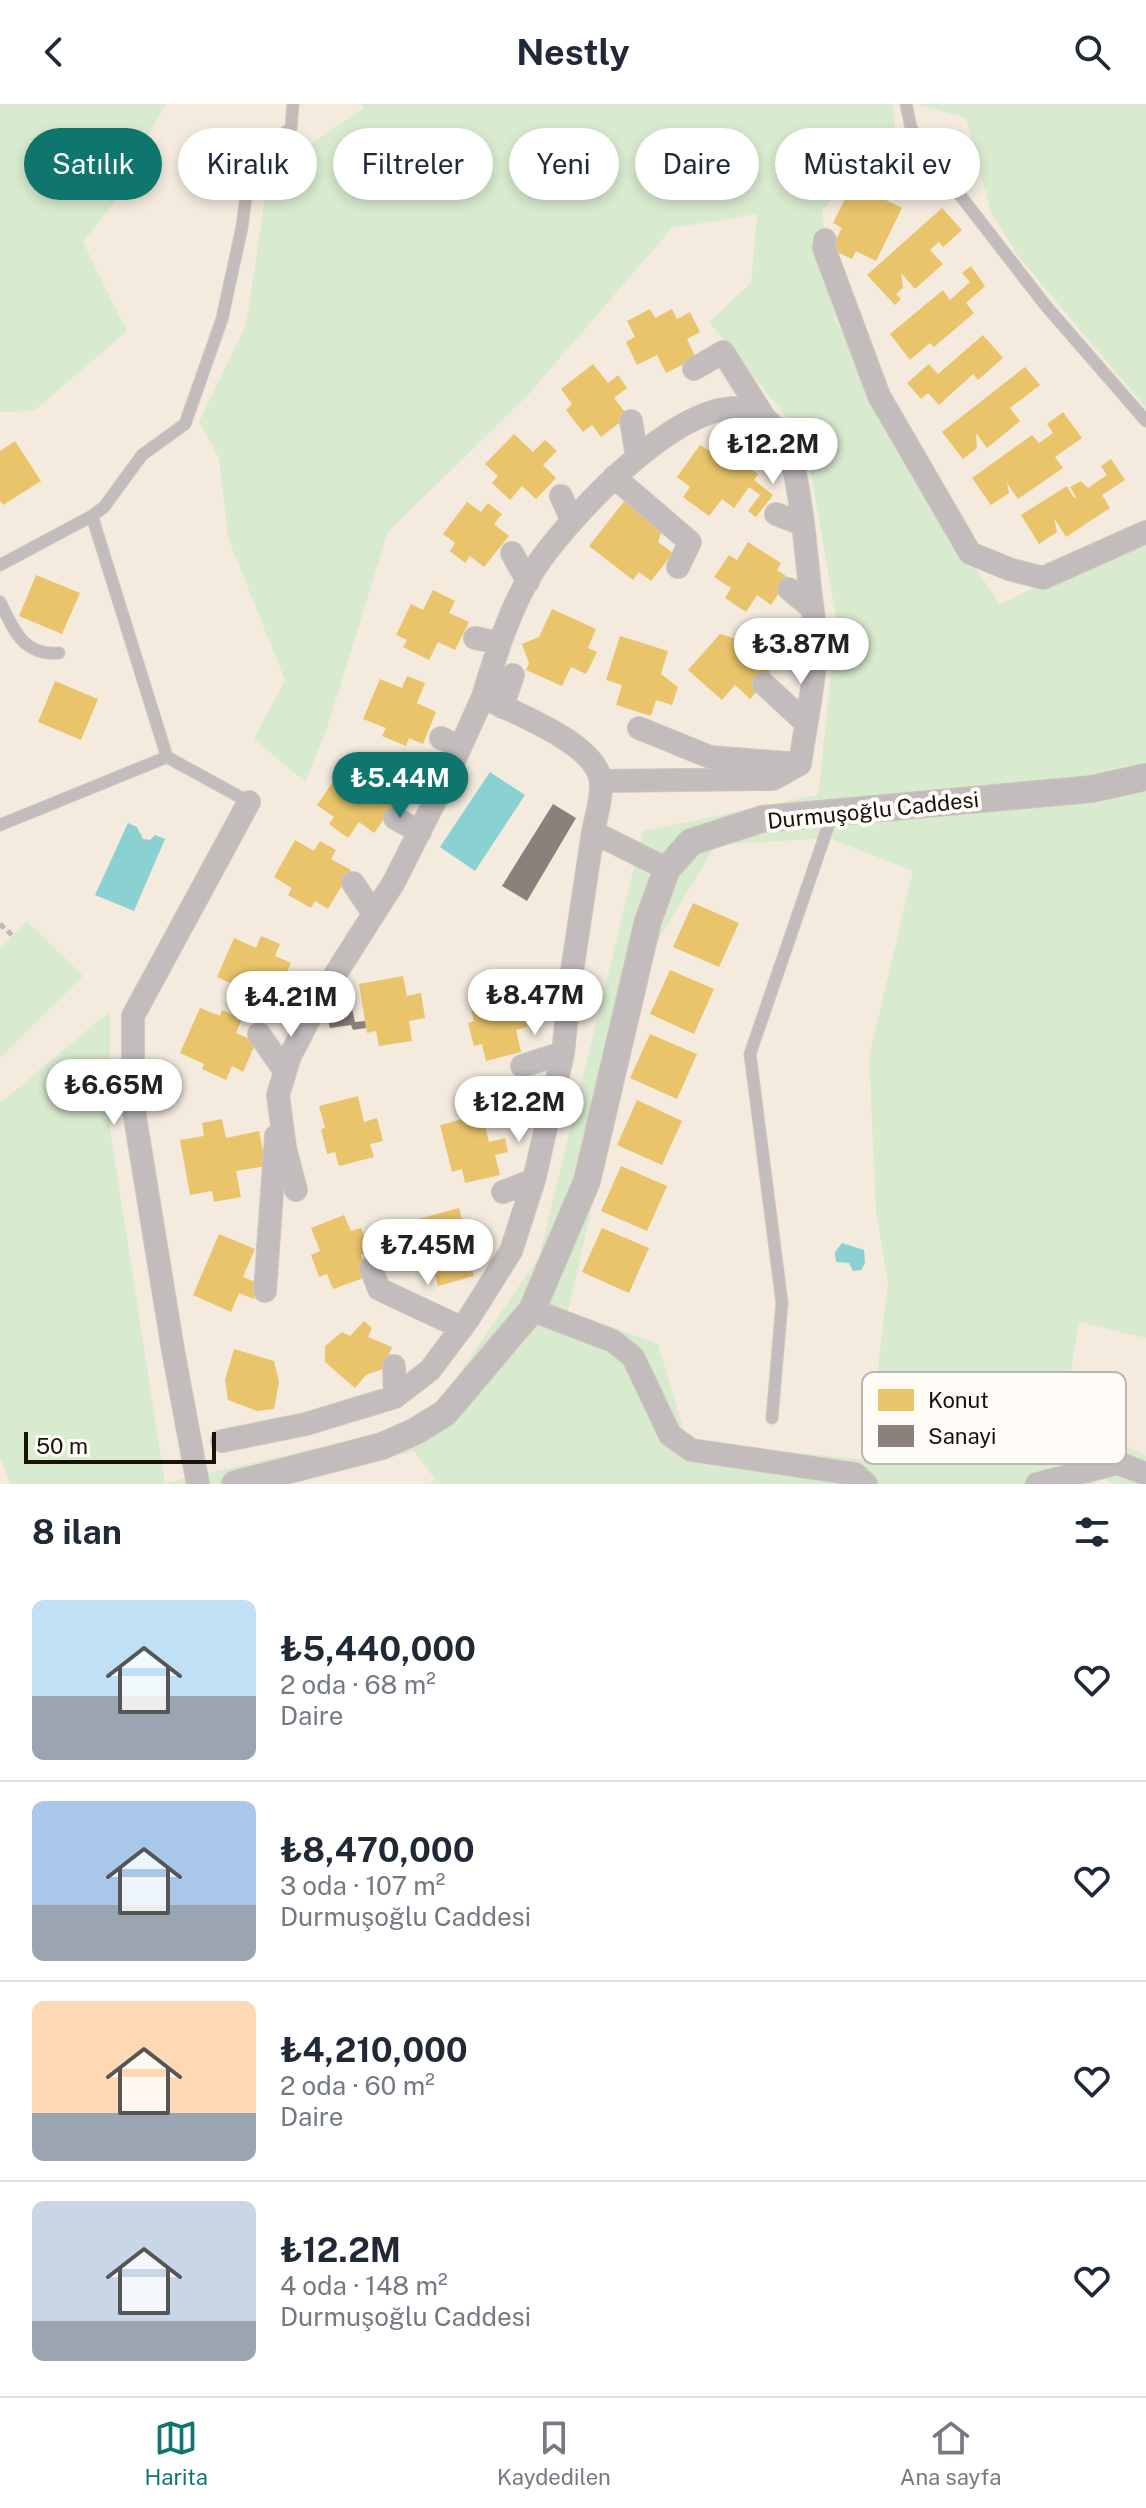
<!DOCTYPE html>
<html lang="tr">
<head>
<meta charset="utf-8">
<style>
  body { margin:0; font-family:"Public Sans",sans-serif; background:#f6f6f7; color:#1f2937; height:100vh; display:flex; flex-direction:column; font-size:30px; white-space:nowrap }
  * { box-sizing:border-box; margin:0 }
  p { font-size:26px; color:#747a83 }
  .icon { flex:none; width:44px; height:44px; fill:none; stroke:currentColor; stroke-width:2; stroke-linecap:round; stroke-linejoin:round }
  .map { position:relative; height:1380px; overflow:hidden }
  .side { display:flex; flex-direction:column; background:#fff; flex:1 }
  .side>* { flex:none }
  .hud { position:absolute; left:24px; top:24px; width:1098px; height:72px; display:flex; gap:16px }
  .scale { position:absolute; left:24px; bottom:20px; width:192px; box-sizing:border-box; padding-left:8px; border:4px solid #17120a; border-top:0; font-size:22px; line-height:28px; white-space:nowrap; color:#17120a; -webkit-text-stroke:6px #fffbf7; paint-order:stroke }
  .price { position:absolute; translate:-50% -68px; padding:0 18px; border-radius:28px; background:#fff; color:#222; font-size:26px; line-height:52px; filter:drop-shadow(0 2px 4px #0008) }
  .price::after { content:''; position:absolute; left:50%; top:48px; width:24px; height:18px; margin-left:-12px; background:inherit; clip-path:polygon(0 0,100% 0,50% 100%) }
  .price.current { background:#0f766e; color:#fff }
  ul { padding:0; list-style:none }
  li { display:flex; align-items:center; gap:24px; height:200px; padding:0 32px }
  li+li { border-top:2px solid #e0e1e3 }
  li span { display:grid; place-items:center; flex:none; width:224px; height:160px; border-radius:12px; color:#555 }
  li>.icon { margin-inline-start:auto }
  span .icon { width:96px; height:96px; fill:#fffc; stroke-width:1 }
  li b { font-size:34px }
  h2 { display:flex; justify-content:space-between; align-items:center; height:96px; padding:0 32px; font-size:34px }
  .chip { padding:0 28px; border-radius:36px; background:#fff; box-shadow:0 4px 12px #0003; font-size:28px; line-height:72px }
  .chip.current { background:#0f766e; color:#fff }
  header { display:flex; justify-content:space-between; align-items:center; height:104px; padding:0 32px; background:#fff; font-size:36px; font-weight:700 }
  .dock { display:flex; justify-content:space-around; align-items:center; height:112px; border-top:2px solid #e0e1e3; background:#fff; font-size:22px; color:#747a83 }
  .dock a { display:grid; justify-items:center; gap:4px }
  .dock .current { color:#0f766e }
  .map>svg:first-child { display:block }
</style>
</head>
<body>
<header><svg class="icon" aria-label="back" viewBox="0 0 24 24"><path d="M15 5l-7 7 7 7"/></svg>Nestly<svg class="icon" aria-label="search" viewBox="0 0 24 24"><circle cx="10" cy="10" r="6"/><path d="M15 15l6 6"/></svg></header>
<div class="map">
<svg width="1146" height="1380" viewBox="0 0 1146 1380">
  <rect width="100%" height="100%" fill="#f4ebde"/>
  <path fill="#d8ebce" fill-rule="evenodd" d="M0,0H166L136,54L144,60L83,138L127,227L34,307L0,308Z
    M361,0H893L897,56L866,47L853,72L822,106L836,216L918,381L1000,500L1146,431V1234L1079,1218L1065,1302L1126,1318L1124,1341L1146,1352V1380H1116L1104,1375L1092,1380H429L435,1375L414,1347L284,1380H10L0,1353V999L110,907V1025L165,1379L425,1319L539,1153L643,727L818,691L837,518L805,336L709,218L751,179L757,110L672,124L528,291L388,428L326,627L305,678L254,635L285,576L228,434L219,354L199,318L246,221L269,68L364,4ZM828,734L913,767L869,953L876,1107L888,1179L867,1356L687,1337L658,1240L568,1207L651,848L716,741Z
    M915,0H1146V304L1018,152L991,108L966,14Z
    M27,817L83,872L0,954V844Z"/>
  <path fill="#8ad1d1" d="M490,668L525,691L475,767L440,743Z
    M128,719L137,723L143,735L150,736L155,731L165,735L134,807L95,791Z
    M842,1139L864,1146L865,1159L861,1166L853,1167L849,1159L836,1158L835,1148Z"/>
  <path fill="#e9c46a" d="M856,73L887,89L884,95L902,104L876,157L856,147L852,155L831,145L842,124L833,119Z
    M942,104L962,126L943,143L939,138L930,146L943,160L915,185L901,169L903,184L896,190L901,195L895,201L867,171Z
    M971,162L985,182L966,199L974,209L934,243L930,239L910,256L890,230L943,186L950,196L970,178L962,169Z
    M650,205L655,214L672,205L677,215L690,208L700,228L687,235L696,254L666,269L657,251L637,261L626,238L635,233L627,217Z
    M983,231L1003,254L978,276L973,270L939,301L928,289L921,295L907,279L929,260L938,270Z
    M593,260L608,279L618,271L627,284L614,294L628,312L601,333L592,321L583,328L566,306L572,300L561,285Z
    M1025,263L1040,281L1010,304L1020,317L987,344L976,329L977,344L963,355L942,328Z
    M1063,308L1082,334L1055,353L1063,364L1018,395L1007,379L1009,389L991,401L972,374L1032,331L1039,339L1053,329L1047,320Z
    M514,330L533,348L545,336L557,347L543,361L556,374L536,395L522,382L510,396L492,379L498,372L485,360Z
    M745,336L760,347L748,363L758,370L754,376L773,391L756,413L748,407L760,391L749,383L734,404L722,395L709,412L683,393L690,383L677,373L700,341L711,348L719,337L735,349Z
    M15,337L41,377L3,401L0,397V347Z
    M1111,355L1125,376L1102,391L1110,404L1066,433L1054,414L1057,428L1039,440L1021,411L1067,382L1074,394L1076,393L1070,383L1081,377L1088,384L1107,371L1101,362Z
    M626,395L663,423L658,438L673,449L651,477L639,468L633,476L589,442Z
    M467,398L481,408L488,399L502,410L494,420L509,432L484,463L470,452L465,459L450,447L455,439L443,430Z
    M748,438L781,459L777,466L789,474L771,501L757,491L746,508L725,494L731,484L714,473L729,451L737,456Z
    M36,471L80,489L62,530L19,512Z
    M433,486L455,497L449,509L469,518L455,546L438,538L429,556L403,543L407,536L396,531L411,500L423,506Z
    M552,505L596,525L588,544L597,548L586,570L571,563L562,582L526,566L529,559L522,540L539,533Z
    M720,530L759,542L771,572L750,595L735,581L722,596L688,566Z
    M620,532L668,547L661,570L678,583L672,601L656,596L651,612L616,601L622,581L606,576Z
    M407,572L425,579L417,599L436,608L423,640L409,634L406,642L382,632L386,624L363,615L380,575L402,584Z
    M55,577L98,595L81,636L38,618Z
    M351,668L366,679L374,668L386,677L383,682L399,694L374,729L359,718L348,734L329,720L334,713L317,701L333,678L341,683Z
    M295,736L314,747L320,737L336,746L331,755L351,766L328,805L315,797L311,804L288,791L292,784L274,773Z
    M693,799L739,819L719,863L673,843Z
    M261,832L280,840L275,852L291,859L273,899L257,892L252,903L229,893L235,881L217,873L234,834L256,844Z
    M670,866L714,885L694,930L650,910Z
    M403,872L407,892L421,889L425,914L409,917L412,937L379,942L376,927L367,929L359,880Z
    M508,884L513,907L523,905L527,923L516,926L521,948L486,957L482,940L474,942L468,919L474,917L468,894Z
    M200,904L220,912L222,906L242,915L236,929L256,938L243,968L232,962L226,976L202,965L204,960L180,949Z
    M650,930L697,950L677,995L630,974Z
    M358,992L364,1018L377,1014L383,1037L370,1040L374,1053L339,1062L335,1048L327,1050L321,1025L325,1024L319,1002Z
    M637,996L682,1017L662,1061L617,1041Z
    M482,1010L489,1038L505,1034L508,1048L495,1051L500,1071L465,1079L462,1065L452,1068L440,1021Z
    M222,1015L226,1034L259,1027L266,1062L236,1067L241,1093L214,1098L212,1087L190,1091L180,1036L204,1032L202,1019Z
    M621,1062L667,1082L647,1127L601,1107Z
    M459,1104L465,1127H475L481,1148L468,1151L474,1172L438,1182L434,1167L421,1170L407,1118Z
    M344,1111L351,1127L361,1124L370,1147L361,1151L369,1172L333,1185L327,1170L319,1173L311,1151L320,1147L311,1124Z
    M602,1124L649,1144L629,1189L582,1168Z
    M219,1130L255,1145L243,1173L260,1180L254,1195L239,1189L231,1208L193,1191Z
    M364,1217L372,1224L368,1233L392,1243L383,1265L366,1271L355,1284L325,1258V1242L342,1228L350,1232Z
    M234,1245L274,1257L279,1278L274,1305L257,1307L228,1296L225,1276Z"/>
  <path fill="#8a817c" d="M553,700L576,714L527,797L502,782Z
    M350,896L355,918L365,917L366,924L353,926L351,921L330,924L324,901Z"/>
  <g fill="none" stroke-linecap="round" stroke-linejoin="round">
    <defs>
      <path id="service" d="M906,0L911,24L939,64L1046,202L1146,317
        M92,412L167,653
        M0,461L92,412L104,403L142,351L185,320L222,215L242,123L251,53L291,24L293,0
        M0,498C14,526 23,552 59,549
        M0,721L167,653L249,698
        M772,1314L782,1199L750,950L832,711"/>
      <path id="minor" d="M825,136L824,144L879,292L970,449L1009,465L1043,474L1146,428
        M694,265L723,248L764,313
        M631,317L637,353
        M614,373L690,438L678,463
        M561,392L572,416
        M776,410L802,420
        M512,449L528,478
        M789,485L812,504
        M475,534L499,539
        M764,580L806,619
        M483,593C496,549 510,503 535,464C566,417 701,266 763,313C780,325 791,350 795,370C803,407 806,447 810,485C812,505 817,526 816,546C814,584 805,623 800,660L773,675L601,677
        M502,603L513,571
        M639,624L710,653L799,660
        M441,634L460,643
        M395,714L420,728
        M353,779L374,810
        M300,879L319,896
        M259,930L285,967
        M522,962L563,949
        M296,1086L285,1044L278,991L290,952L319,896L394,778L444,679L483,593C514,609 599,640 601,679C602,694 596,713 593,728
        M503,1088L534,1076
        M371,1164L379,1185L462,1224
        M265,1187L276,1032
        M532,1206L613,1237L633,1253L670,1331L691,1346L855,1370L866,1380
        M394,1262L395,1293
        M222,1337L306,1320L395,1293L430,1266L469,1214L511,1147L534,1076L563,949L571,874L593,728L667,765
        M198,1380L173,1246L133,1001V912L249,698
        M1037,1380L1118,1359L1146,1370"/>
      <path id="tertiary" d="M235,1380L382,1342L416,1327L445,1309L532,1206L587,1077L648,817L667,765L691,738L762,715L1092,685L1146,673"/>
    </defs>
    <use href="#service" stroke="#cfc7be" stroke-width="13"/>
    <use href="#minor" stroke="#cfc7be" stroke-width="24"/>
    <use href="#tertiary" stroke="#cfc7be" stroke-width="28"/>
    <path stroke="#bdb8b5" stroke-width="5" stroke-dasharray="6 4" stroke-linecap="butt" d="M0,820L12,831"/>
    <use href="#service" stroke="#c2bcbc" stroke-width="11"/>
    <use href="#minor" stroke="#c2bcbc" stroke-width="22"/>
    <use href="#tertiary" stroke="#c2bcbc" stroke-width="26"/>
  </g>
  <g text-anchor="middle" stroke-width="8" stroke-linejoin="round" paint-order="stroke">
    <g font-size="22" fill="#17120a" stroke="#fffbf7">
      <text transform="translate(873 706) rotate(-6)" y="8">Durmuşoğlu Caddesi</text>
    </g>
  </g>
  <rect x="862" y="1268" width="264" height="92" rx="12" fill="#fffbf7" stroke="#b9b5b0" stroke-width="2"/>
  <rect x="878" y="1285" width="36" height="22" fill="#e9c46a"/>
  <rect x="878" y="1321" width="36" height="22" fill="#8a817c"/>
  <g font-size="22" fill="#17120a">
    <text x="928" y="1304">Konut</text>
    <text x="928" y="1340">Sanayi</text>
  </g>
</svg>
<div class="scale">50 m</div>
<b class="price" style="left:773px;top:382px">₺12.2M</b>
<b class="price" style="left:801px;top:582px">₺3.87M</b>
<b class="price current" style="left:400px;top:716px">₺5.44M</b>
<b class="price" style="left:535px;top:933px">₺8.47M</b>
<b class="price" style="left:291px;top:935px">₺4.21M</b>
<b class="price" style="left:114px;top:1023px">₺6.65M</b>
<b class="price" style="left:519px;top:1040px">₺12.2M</b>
<b class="price" style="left:428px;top:1183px">₺7.45M</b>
<div class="hud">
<a class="chip current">Satılık</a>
<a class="chip">Kiralık</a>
<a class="chip">Filtreler</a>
<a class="chip">Yeni</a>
<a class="chip">Daire</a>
<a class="chip">Müstakil ev</a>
</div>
</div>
<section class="side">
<h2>8 ilan<svg class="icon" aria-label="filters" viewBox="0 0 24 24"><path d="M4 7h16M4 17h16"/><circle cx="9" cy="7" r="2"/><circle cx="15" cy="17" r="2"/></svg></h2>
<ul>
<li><span style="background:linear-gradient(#bfe0f5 60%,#9aa5b1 0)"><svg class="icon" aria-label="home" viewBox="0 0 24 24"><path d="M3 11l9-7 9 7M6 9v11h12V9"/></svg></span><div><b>₺5,440,000</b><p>2 oda · 68 m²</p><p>Daire</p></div><svg class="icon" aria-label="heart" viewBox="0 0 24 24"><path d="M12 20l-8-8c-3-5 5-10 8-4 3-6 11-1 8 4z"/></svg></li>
<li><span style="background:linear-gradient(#a9c7e8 65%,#9aa5b1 0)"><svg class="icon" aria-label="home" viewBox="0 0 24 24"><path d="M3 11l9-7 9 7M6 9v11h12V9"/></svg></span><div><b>₺8,470,000</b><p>3 oda · 107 m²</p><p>Durmuşoğlu Caddesi</p></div><svg class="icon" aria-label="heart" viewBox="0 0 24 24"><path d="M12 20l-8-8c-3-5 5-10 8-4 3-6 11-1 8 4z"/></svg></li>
<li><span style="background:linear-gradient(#ffd9b3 70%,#9aa5b1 0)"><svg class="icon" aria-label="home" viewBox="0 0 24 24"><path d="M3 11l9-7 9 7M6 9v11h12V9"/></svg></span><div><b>₺4,210,000</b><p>2 oda · 60 m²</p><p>Daire</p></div><svg class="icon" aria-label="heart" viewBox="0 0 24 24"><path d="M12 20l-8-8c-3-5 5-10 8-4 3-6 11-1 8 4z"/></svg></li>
<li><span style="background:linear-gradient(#c9d6e8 75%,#9aa5b1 0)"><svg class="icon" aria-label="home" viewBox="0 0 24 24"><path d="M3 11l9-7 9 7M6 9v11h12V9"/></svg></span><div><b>₺12.2M</b><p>4 oda · 148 m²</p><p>Durmuşoğlu Caddesi</p></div><svg class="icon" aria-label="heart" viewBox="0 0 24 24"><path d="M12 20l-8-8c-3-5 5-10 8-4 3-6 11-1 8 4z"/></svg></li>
</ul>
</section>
<nav class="dock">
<a class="current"><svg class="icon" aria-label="map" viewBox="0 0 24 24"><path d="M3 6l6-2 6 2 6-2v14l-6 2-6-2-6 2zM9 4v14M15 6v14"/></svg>Harita</a>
<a><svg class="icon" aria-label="saved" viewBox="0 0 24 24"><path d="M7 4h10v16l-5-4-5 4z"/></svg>Kaydedilen</a>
<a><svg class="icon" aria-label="home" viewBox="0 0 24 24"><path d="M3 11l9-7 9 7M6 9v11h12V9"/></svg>Ana sayfa</a>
</nav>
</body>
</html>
